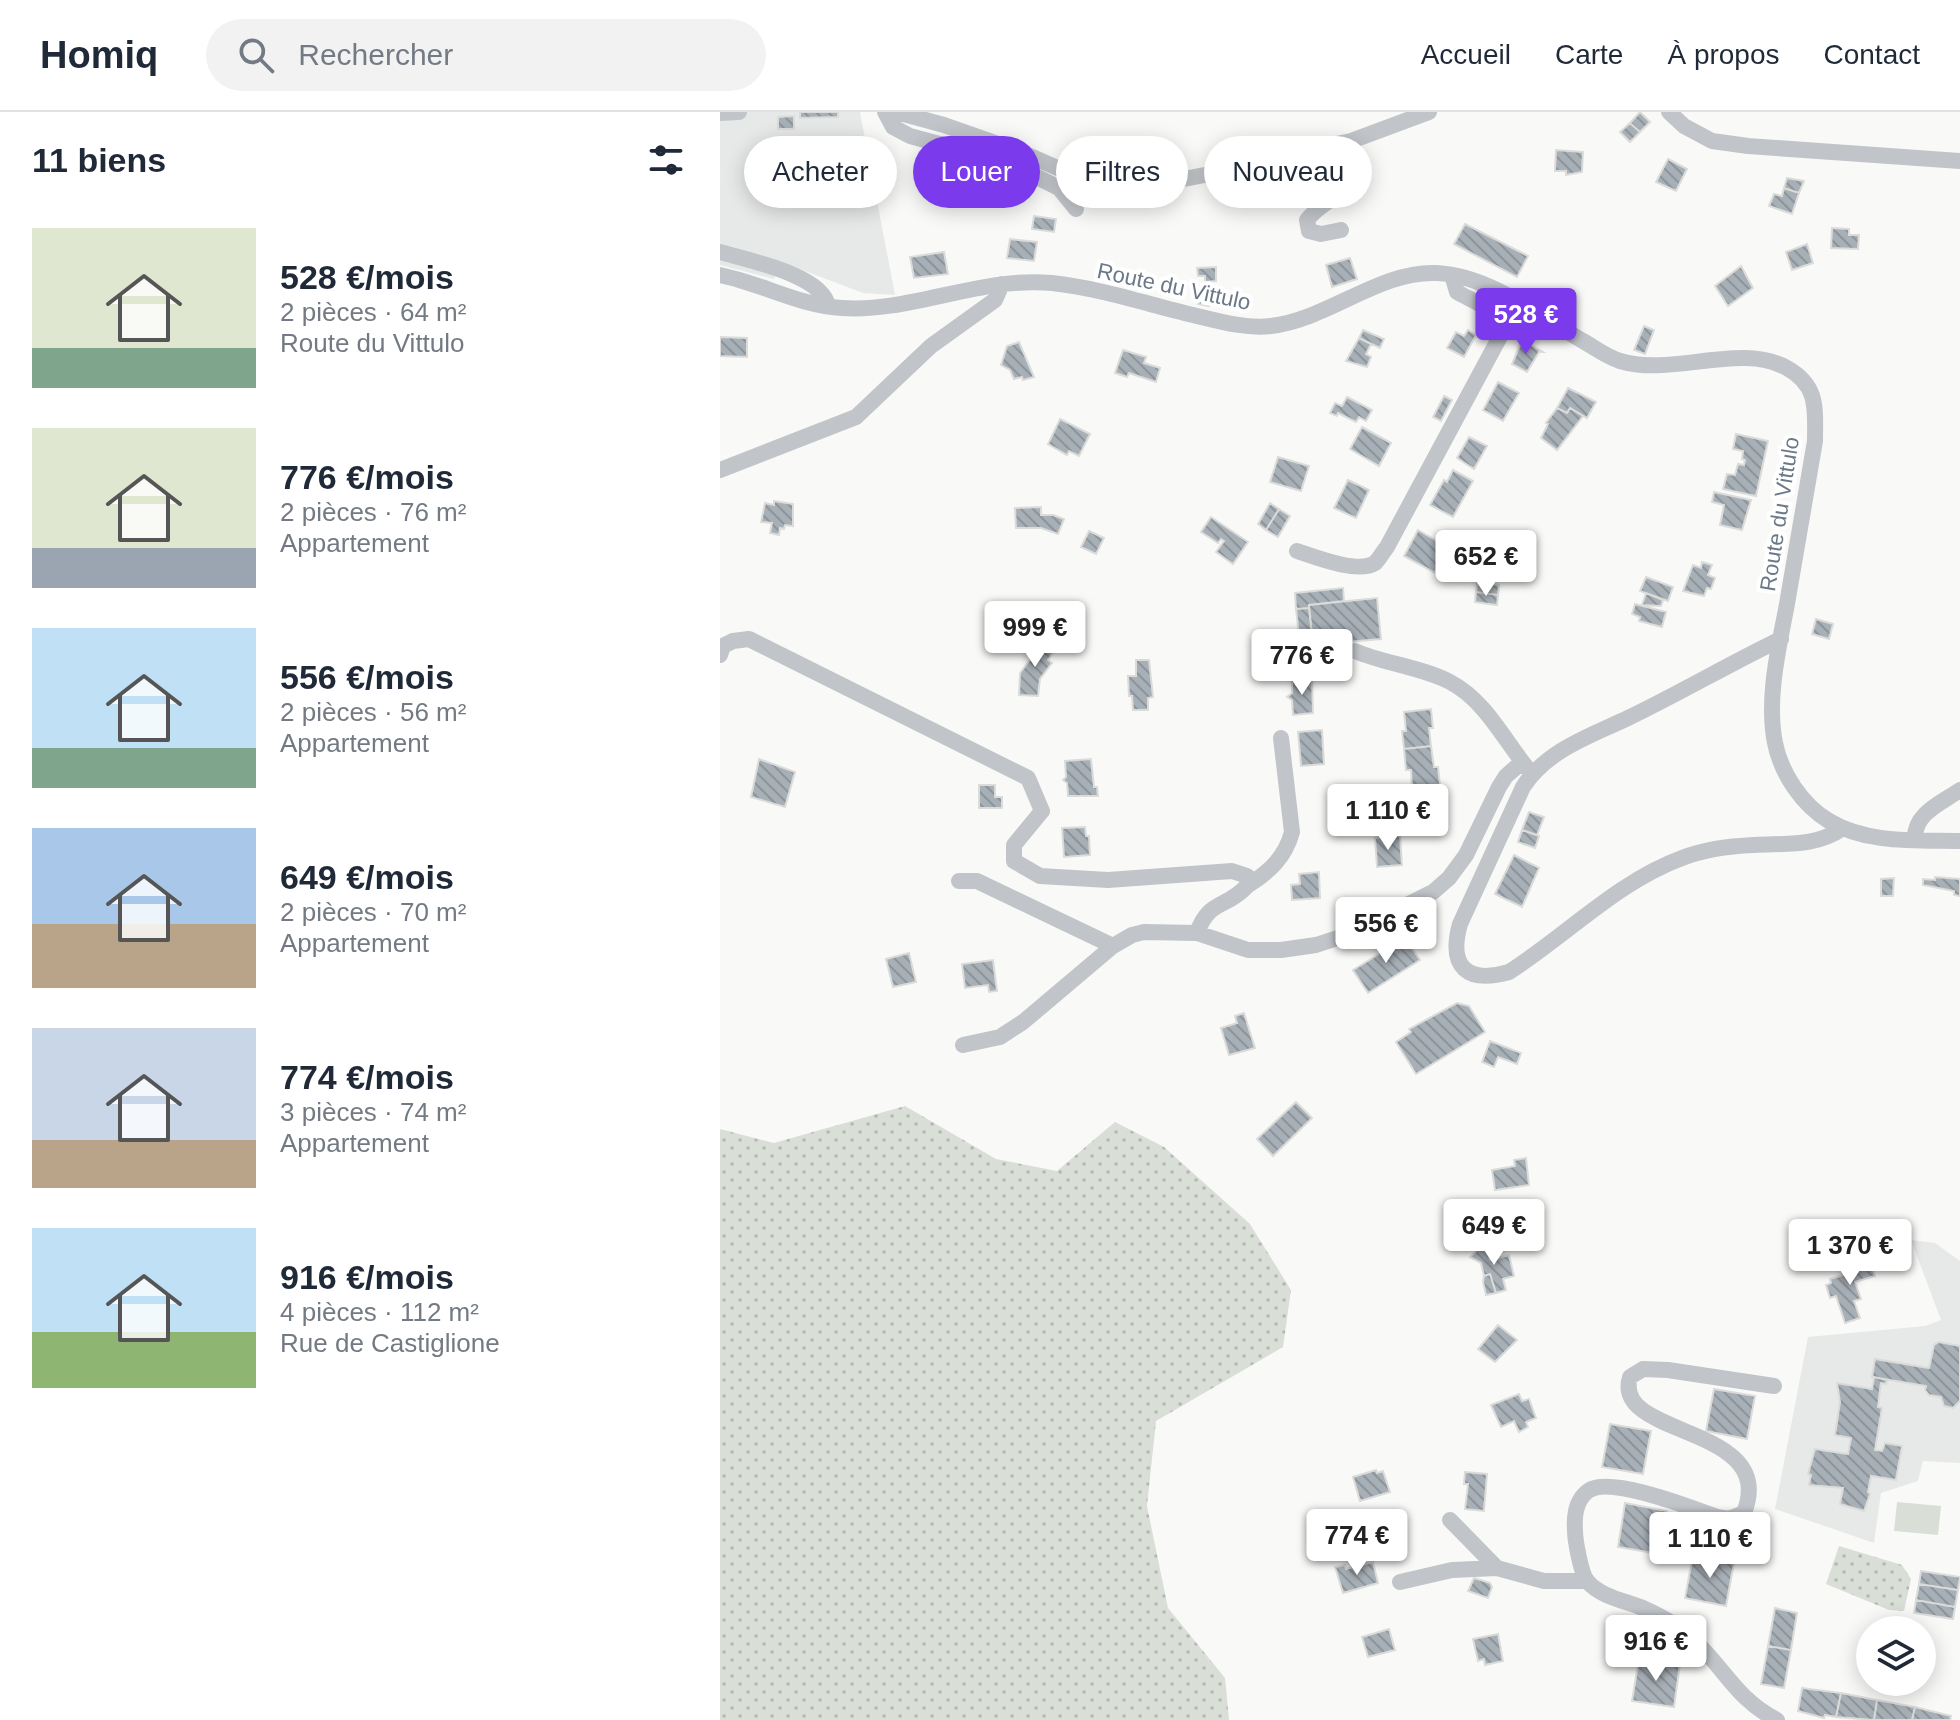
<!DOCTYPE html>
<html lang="fr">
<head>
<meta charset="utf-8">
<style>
  body { margin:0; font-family:Helvetica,sans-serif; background:#f2f2f3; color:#1f2937; height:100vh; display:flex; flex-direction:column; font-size:30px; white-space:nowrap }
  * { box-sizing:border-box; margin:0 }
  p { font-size:26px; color:#747a83 }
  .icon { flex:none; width:44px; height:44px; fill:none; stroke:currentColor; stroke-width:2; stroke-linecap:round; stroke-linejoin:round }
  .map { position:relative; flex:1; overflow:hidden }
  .drawer { display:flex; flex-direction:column; background:#fff; width:720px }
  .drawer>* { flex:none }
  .top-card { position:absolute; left:24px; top:24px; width:760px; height:72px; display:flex; gap:16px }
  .tools { position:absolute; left:1136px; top:1504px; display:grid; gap:16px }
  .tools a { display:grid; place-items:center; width:80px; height:80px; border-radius:50%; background:#fff; box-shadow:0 4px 20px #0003; font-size:40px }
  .price { position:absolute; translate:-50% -68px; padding:0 18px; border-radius:8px; background:#fff; color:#222; font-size:26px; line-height:52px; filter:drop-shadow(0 2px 4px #0008) }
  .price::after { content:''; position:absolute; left:50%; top:48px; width:24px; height:18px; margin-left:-12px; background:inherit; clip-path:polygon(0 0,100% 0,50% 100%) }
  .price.on { background:#7c3aed; color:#fff }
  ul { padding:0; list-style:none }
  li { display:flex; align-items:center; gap:24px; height:200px; padding:0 32px }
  li span { display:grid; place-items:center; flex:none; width:224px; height:160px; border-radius:0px; color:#555 }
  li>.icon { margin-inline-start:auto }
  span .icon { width:96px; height:96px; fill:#fffc; stroke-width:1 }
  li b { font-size:34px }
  h2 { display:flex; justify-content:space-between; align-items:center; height:96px; padding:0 32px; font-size:34px }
  .tag { padding:0 28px; border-radius:36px; background:#fff; box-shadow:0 4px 20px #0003; font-size:28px; line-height:72px }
  .tag.on { background:#7c3aed; color:#fff }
  header { display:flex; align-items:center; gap:48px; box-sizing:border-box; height:112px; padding:0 40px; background:#fff; border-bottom:2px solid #e0e1e3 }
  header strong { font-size:38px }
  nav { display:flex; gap:44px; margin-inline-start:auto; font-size:28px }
  .search { width:560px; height:72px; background:#f2f2f3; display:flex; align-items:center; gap:20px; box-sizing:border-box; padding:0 28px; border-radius:44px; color:#747a83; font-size:30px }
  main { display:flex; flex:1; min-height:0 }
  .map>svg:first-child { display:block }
</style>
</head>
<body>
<header>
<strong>Homiq</strong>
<div class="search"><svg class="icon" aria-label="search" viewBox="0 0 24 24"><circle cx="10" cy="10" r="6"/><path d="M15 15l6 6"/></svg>Rechercher</div>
<nav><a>Accueil</a><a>Carte</a><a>À propos</a><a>Contact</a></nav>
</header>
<main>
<section class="drawer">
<h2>11 biens<svg class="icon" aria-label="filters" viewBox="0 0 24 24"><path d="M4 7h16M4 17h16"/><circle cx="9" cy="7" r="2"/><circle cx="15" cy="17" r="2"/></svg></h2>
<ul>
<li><span style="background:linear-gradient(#dfe7d0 75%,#7fa58c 0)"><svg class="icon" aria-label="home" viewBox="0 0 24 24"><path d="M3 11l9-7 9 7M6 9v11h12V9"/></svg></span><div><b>528 €/mois</b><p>2 pièces · 64 m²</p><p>Route du Vittulo</p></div></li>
<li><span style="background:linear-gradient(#dfe7d0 75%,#9aa5b1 0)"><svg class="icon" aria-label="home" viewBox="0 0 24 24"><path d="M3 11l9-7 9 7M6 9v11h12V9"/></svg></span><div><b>776 €/mois</b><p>2 pièces · 76 m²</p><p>Appartement</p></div></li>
<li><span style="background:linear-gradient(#bfe0f5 75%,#7fa58c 0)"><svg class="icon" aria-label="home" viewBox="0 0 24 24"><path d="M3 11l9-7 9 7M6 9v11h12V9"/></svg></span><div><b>556 €/mois</b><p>2 pièces · 56 m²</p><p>Appartement</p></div></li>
<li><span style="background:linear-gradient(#a9c7e8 60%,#b9a48a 0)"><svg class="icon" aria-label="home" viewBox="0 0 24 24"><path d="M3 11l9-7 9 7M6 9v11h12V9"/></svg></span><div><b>649 €/mois</b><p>2 pièces · 70 m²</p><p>Appartement</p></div></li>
<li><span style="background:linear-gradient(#c9d6e8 70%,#b9a48a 0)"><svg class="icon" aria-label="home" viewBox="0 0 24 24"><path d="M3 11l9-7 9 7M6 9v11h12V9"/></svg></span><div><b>774 €/mois</b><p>3 pièces · 74 m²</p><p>Appartement</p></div></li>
<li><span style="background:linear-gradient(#bfe0f5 65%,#8fb573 0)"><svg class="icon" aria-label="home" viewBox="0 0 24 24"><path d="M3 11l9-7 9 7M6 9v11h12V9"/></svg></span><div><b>916 €/mois</b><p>4 pièces · 112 m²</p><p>Rue de Castiglione</p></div></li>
</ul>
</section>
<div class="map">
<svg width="1240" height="1608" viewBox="0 0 1240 1608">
  <defs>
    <pattern id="grass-dots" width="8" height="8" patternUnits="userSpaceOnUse" patternTransform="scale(2)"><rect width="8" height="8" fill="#d9ded7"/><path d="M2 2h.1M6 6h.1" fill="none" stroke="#b4b9b4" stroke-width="1.8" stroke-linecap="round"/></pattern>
    <pattern id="building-back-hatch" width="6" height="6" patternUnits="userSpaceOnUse" patternTransform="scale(2)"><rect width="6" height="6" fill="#a8b0b7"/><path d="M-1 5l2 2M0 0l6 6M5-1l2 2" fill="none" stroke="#8d949a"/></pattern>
  </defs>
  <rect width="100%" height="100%" fill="#f9faf8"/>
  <path fill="#e7e9e9" d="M0,0H140L175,183L143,181L61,150L54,167L0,153Z
    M1191,1128L1215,1131L1240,1149V1351L1203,1349L1198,1369L1161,1381L1154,1431L1055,1397L1088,1225L1205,1214L1221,1208Z"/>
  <path fill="url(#grass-dots)" d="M185,994L276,1047L337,1059L395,1010L444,1035L530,1112L571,1178L563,1235L436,1309L427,1394L448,1496L505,1566L509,1608H0V1017L54,1031Z
    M1119,1434L1182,1453L1191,1467L1184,1499L1169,1498L1106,1472Z"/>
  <path fill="#d9ded7" d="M1177,1390L1221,1394L1218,1423L1174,1419Z"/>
  <path fill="url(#building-back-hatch)" stroke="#dbdcda" stroke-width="2" d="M80,0H118V5L80,6Z
    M920,0L930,10L920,20L910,11Z
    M74,4V17H58V5Z
    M910,11L920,20L910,30L900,20Z
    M836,38L863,40L862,60L846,63V59H835Z
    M948,47L967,57L956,79L936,70Z
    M1067,66L1084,69L1079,81L1064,76Z
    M1064,76L1079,81L1072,102L1049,94L1054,82L1062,84Z
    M314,104L336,107L334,120L312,117Z
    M745,112L808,144L797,165L734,132Z
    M1112,116L1129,117V123H1139L1138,137L1111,136Z
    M290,127L317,130L314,149L287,146Z
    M1087,132L1093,151L1072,158L1066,140Z
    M224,140L228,162L194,166L190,145Z
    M630,146L637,167L612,175L606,153Z
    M1021,154L1033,176L1008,194L995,174Z
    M496,155V169L485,170V164H478L477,156Z
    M479,174L502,175V186L497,185L498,195L490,191L489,194L478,192Z
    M924,214L934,218L925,242L914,238Z
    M643,218L664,227L660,236L639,226Z
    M748,218L756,223L744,245L727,236L736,220L744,224Z
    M0,225L27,226V245L0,244Z
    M639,226L651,232L646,242L651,245L647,255L626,249Z
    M802,228L823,240H819L807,260L792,252Z
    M299,230L314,265L303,268L302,265L294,267L290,258L281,253L287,234Z
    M403,238L426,245L424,251L440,256L436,270L409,261L407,265L395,261Z
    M778,270L799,281L783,309L763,298Z
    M848,276L876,290L867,306L850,296L847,301L837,296Z
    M724,284L732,288L721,309L713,305Z
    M627,285L652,298L646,309L639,305L636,310L618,301L617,304L610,301L615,291L622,294Z
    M837,296L847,301L850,296L863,304L837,338L821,326L828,312L826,311Z
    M340,307L370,322L359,344L349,339L347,343L328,332Z
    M642,315L671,331L659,354L630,337Z
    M1016,322L1048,329L1036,384L1003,377L1007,362L1015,363L1018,352L1024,353L1025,348L1022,347L1023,339L1013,337Z
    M749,325L767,334L754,357L737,346Z
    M558,345L589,354L581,379L550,370Z
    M733,358L753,369L733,405L710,393L724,368L727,370Z
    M628,368L649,378L636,406L614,396Z
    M994,380L1031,388L1022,418L1000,413L1004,393L992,390Z
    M54,389L73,392V414L65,413L64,417L60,416L59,423L50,421L52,411L41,410L45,391L54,393Z
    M550,391L559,397L546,418L538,412Z
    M321,395V403H333L344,407L338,422L321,416H296L295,396Z
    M559,397L570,404L558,425L546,418Z
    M491,405L528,430L513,452L496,440L504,429L501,427L498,431L481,420Z
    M698,418L729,436L715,461L684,444Z
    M369,419L384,426L376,442L361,435Z
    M982,450L992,453L988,463L995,466L991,477L987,476L984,484L963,479L973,453L981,456Z
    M926,465L953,475L948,489L920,479Z
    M757,471L779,473L778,483L756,480Z
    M623,476L624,489L589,493V496L576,497L575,481Z
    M756,480L778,483L777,493L755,490Z
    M926,481L943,488L941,494L922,493Z
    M657,486L661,527L593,533L589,493Z
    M915,492L946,500L942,515L919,509L920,505L912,502Z
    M589,496L593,533L580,534L576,497Z
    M1096,507L1113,512L1109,527L1092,522Z
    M319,527L335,537L328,548L332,551L320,567L318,584L299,583L300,561L315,541L311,538Z
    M416,548H429L433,585L428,586V598H413L412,584H409L408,564H416Z
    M592,567L593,601L573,603L572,588L567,585L572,581V568Z
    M711,597L713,616H709L711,634L684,637L682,619H686L684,600Z
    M602,618L604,652L581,654L578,620Z
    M711,634L714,655H718L720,673L692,676L691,658H686L684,637Z
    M39,647L75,660L65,695L31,685Z
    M371,647L374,675H377L378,684H348L347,671L343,668L346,665L345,649Z
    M259,673H275V685H282V696H259Z
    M809,700L824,705L817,723L802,718Z
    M365,715L366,724H369L370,743L344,745L342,716Z
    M802,718L819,724L815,736L798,730Z
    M680,724L682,753L657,755L655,726Z
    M794,743L819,756L802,795L775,782Z
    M599,760L600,786L572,788L571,773L580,772L579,762Z
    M1215,765L1240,767V784L1234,783V779L1203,773V767L1215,768Z
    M1174,766L1173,784H1161V767Z
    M685,826L700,848L648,881L633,858Z
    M189,841L196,870L173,875L166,847Z
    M273,848L277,879L269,880L268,873L245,876L242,852Z
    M737,891L749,894L765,920L696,962L676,930L691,920L689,917Z
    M524,901L535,936L509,943L501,916L517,911L515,904Z
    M770,929L801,941L797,952L778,945L774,955L762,950Z
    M576,990L592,1006L553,1044L537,1027Z
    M806,1046L809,1073L775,1078L772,1058L795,1054L794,1048Z
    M764,1131L773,1138L769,1144L770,1148L789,1143L794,1164L783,1167L786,1178L776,1181L770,1162L764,1164L761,1151L750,1145Z
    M1149,1145L1155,1164L1135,1170L1141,1187L1134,1189L1140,1206L1125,1211L1116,1184L1110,1186L1106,1173L1111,1171L1110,1167L1123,1163L1120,1154Z
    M770,1162L776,1181L766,1183L763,1170L764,1164Z
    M778,1213L797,1228L775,1250L758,1237Z
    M1219,1230L1240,1234V1289L1233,1296L1224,1294L1221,1285L1209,1283L1205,1278L1206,1274L1152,1265L1155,1247L1209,1256L1214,1233Z
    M1154,1265L1167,1268L1166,1272L1161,1271L1160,1278L1158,1295L1162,1296L1155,1338L1162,1339L1165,1331L1182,1334L1176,1368L1151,1364L1148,1380L1150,1382L1144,1399L1120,1392L1123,1376L1089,1373L1091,1363L1088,1362L1095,1337L1128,1342L1131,1326L1115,1323L1120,1290L1117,1271L1152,1277Z
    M994,1277L1035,1284L1027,1327L986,1319Z
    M799,1282L802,1289L809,1287L816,1306L806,1310L808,1315L799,1320L794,1309L781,1315L771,1293Z
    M890,1312L931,1319L923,1362L882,1355Z
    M656,1358L657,1361L663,1359L670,1380L640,1389L633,1365Z
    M745,1360L767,1362L764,1399L745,1397L748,1372H744Z
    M905,1391L947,1399L939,1442L898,1435Z
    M973,1443L1014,1451L1006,1494L965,1486Z
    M653,1450L658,1471L623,1481L615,1455L625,1453L626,1457Z
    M1201,1459L1240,1465L1238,1478L1199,1472Z
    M754,1466L770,1471L772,1475L768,1486L748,1479Z
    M1199,1472L1238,1478L1235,1495L1196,1488Z
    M1196,1488L1235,1495L1233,1507L1194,1501Z
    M1055,1496L1077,1501L1071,1538L1048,1534Z
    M669,1517L675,1538L648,1545L642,1525Z
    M778,1522L783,1549L765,1553L764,1547L758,1549L753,1527Z
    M1048,1534L1071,1538L1064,1576L1041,1572Z
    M919,1546L960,1552L954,1595L912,1589Z
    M1082,1576L1121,1581L1116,1605L1105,1603L1104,1606L1078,1599Z
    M1121,1581L1157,1588L1154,1608L1116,1605Z
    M1157,1588L1195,1595L1192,1608H1154Z
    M1195,1595L1231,1604L1230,1608H1192Z"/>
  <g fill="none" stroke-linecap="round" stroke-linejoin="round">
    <path stroke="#c1c5c9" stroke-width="16" d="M165,0L173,15L190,24L267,45L309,61L339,76L356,97
      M176,0L224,13L301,40L365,68L398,75L464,67L562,48L573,41L631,29L709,0
      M949,0L964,14L992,29L1028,34L1240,49
      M0,1L19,0
      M562,48L565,55L625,56L631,62C625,85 600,90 587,108L589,119L601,122L621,118
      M0,140C27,148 103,163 108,194
      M0,163C41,171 80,194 122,196C190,201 262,164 332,171C379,176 427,192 473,203C498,209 525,217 551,214C607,208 660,158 717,161C770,164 818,203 863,229C875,236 887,245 900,249C953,265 1020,230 1067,256C1099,274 1095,297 1095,329C1086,383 1076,437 1067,492C1059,535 1046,586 1055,631C1061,661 1082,693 1109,709C1147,732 1197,728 1240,729
      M0,358L136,305L211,234L275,188L282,172
      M577,439C595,445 638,462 655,451C659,447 663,440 667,435L783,219C783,199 752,189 737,180L732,163
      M1061,527C1009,552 960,581 908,606C870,624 827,638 803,675L740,812C728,855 747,872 789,860C847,823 897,770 962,746C985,737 1011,734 1034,733C1066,731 1096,735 1123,716
      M635,539C665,552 701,555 730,570C765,588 784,628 808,657
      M0,543L3,534L13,529L29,527L308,666L322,699L294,733V749L320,764L388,768L512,759L527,764V774C506,797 489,787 477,821
      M1195,728C1193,702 1221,691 1240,678
      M239,769H257L393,834
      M527,774C549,760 565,746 572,720L561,626
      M243,933L280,925L303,910L393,834L412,823L424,820L477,821L528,838H561L596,833L627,823L713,780L729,766L746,743L779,675L786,664L802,650
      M1054,1274L948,1258L923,1257L910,1265C891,1327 1059,1311 1024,1401L1009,1407L997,1405C972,1396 889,1363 868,1379C856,1388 854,1404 855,1418C855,1428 861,1463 868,1470C881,1485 906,1489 923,1496C941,1504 960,1514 974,1528C1005,1557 1016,1587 1057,1608
      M730,1408L777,1456L824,1469H867
      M680,1470L732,1458L777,1456"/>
  </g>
  <g text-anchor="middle" stroke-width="8" stroke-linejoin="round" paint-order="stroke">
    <g font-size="22" fill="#6a7887" stroke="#fff">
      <text transform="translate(454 174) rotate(12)" y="8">Route du Vittulo</text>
      <text transform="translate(1059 402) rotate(-81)" y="8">Route du Vittulo</text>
    </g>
  </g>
</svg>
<div class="tools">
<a><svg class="icon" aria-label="layers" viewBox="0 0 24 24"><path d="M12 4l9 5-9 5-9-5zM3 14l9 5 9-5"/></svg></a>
</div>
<b class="price on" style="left:806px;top:244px">528 €</b>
<b class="price" style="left:766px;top:486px">652 €</b>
<b class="price" style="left:315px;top:557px">999 €</b>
<b class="price" style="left:582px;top:585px">776 €</b>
<b class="price" style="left:668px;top:740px">1 110 €</b>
<b class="price" style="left:666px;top:853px">556 €</b>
<b class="price" style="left:774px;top:1155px">649 €</b>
<b class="price" style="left:1130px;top:1175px">1 370 €</b>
<b class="price" style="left:637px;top:1465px">774 €</b>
<b class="price" style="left:990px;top:1468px">1 110 €</b>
<b class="price" style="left:936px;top:1571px">916 €</b>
<div class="top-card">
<a class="tag">Acheter</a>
<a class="tag on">Louer</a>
<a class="tag">Filtres</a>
<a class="tag">Nouveau</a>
</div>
</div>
</main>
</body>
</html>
